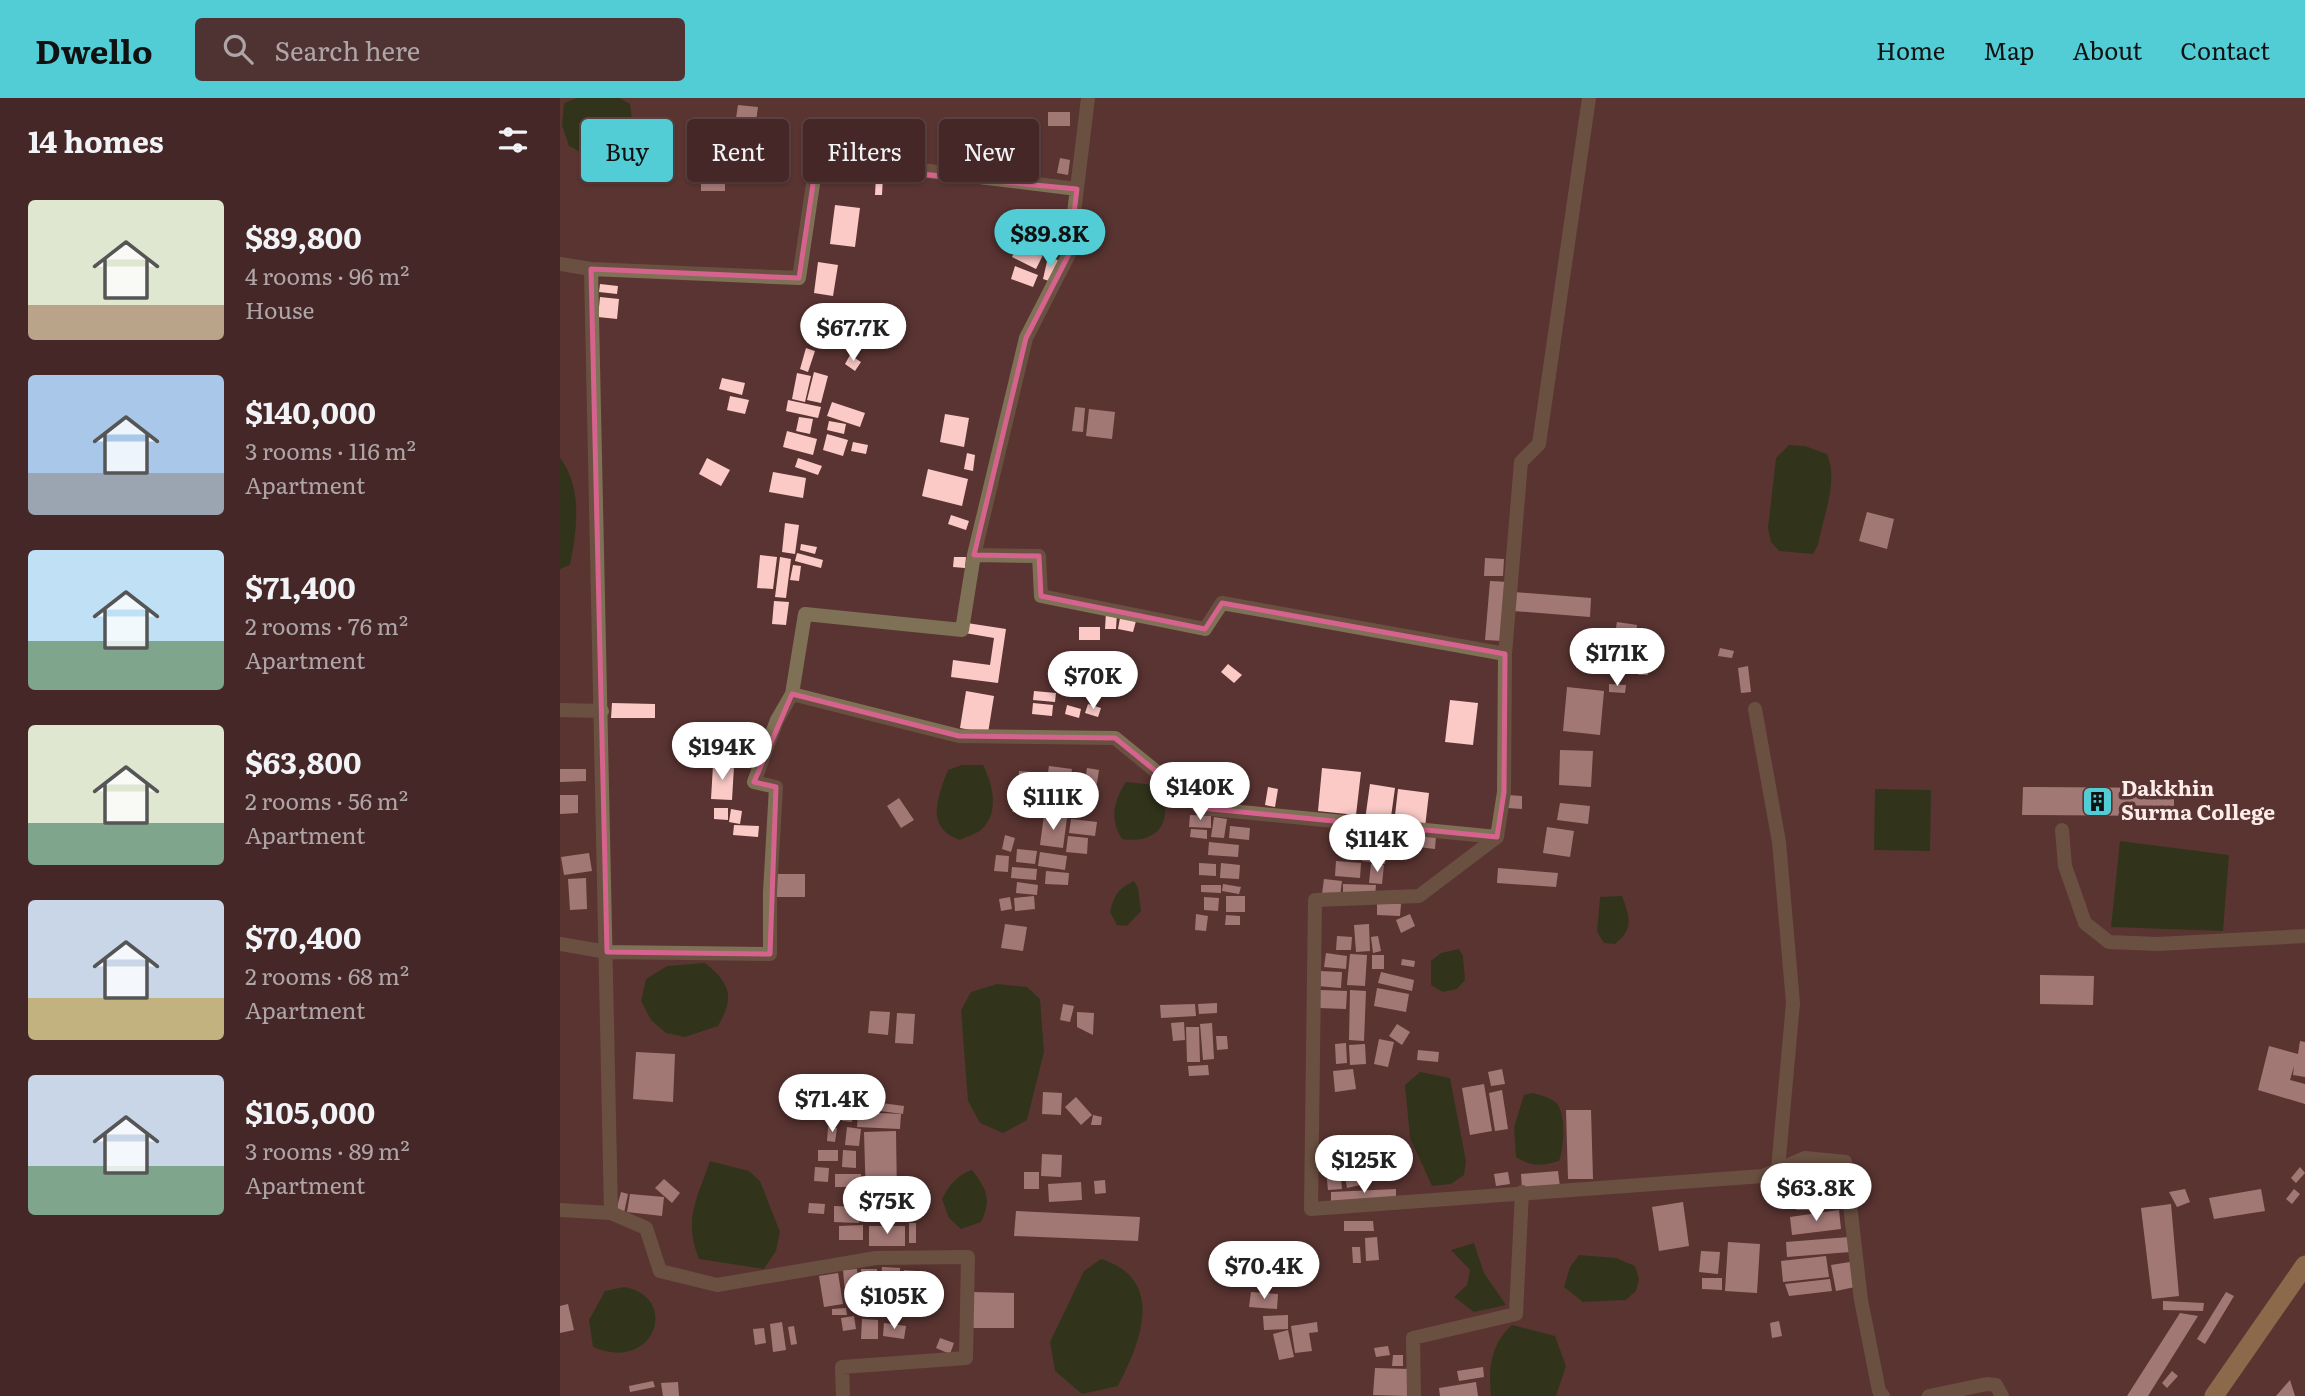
<!DOCTYPE html>
<html lang="en">
<head>
<meta charset="utf-8">
<style>
  body { margin:0; font-family:Literata,serif; background:#4e3332; color:#f1f3f6; height:100vh; display:flex; flex-direction:column; font-size:26px; white-space:nowrap }
  * { box-sizing:border-box; margin:0 }
  p { font-size:23px; color:#afa5a7 }
  .icon { flex:none; width:38px; height:38px; fill:none; stroke:currentColor; stroke-width:2; stroke-linecap:round; stroke-linejoin:round }
  .map { position:relative; flex:1; overflow:hidden }
  .sheet { display:flex; flex-direction:column; background:#442726; width:560px }
  .sheet>* { flex:none }
  .hud { position:absolute; left:21px; top:21px; width:665px; height:63px; display:flex; gap:14px }
  .price { position:absolute; translate:-50% -60px; padding:0 16px; border-radius:24px; background:#fff; color:#222; font-size:23px; line-height:46px; filter:drop-shadow(0 2px 4px #0008) }
  .price::after { content:''; position:absolute; left:50%; top:42px; width:21px; height:16px; margin-left:-10px; background:inherit; clip-path:polygon(0 0,100% 0,50% 100%) }
  .price.selected { background:#52ccd5; color:#111 }
  ul { padding:0; list-style:none }
  li { display:flex; align-items:center; gap:21px; height:175px; padding:0 28px }
  li span { display:grid; place-items:center; flex:none; width:196px; height:140px; border-radius:7px; color:#555 }
  li>.icon { margin-inline-start:auto }
  span .icon { width:84px; height:84px; fill:#fffc; stroke-width:1 }
  li b { font-size:30px }
  h2 { display:flex; justify-content:space-between; align-items:center; height:84px; padding:0 28px; font-size:30px }
  .tag { padding:0 24px; border-radius:7px; background:#442726; box-shadow:0 2px 5px #0004,0 0 0 2px #5c4443; font-size:24px; line-height:63px }
  .tag.selected { background:#52ccd5; color:#111 }
  header { display:flex; align-items:center; gap:42px; box-sizing:border-box; height:98px; padding:0 35px; background:#52ccd5; color:#111 }
  header strong { font-size:33px }
  nav { display:flex; gap:38px; margin-inline-start:auto; font-size:24px }
  .search { width:490px; height:63px; background:#4e3332; display:flex; align-items:center; gap:18px; box-sizing:border-box; padding:0 24px; border-radius:7px; color:#afa5a7; font-size:26px }
  main { display:flex; flex:1; min-height:0 }
  .map>svg:first-child { display:block }
</style>
</head>
<body>
<header>
<strong>Dwello</strong>
<div class="search"><svg class="icon" aria-label="search" viewBox="0 0 24 24"><circle cx="10" cy="10" r="6"/><path d="M15 15l6 6"/></svg>Search here</div>
<nav><a>Home</a><a>Map</a><a>About</a><a>Contact</a></nav>
</header>
<main>
<section class="sheet">
<h2>14 homes<svg class="icon" aria-label="filters" viewBox="0 0 24 24"><path d="M4 7h16M4 17h16"/><circle cx="9" cy="7" r="2"/><circle cx="15" cy="17" r="2"/></svg></h2>
<ul>
<li><span style="background:linear-gradient(#dfe7d0 75%,#b9a48a 0)"><svg class="icon" aria-label="home" viewBox="0 0 24 24"><path d="M3 11l9-7 9 7M6 9v11h12V9"/></svg></span><div><b>$89,800</b><p>4 rooms · 96 m²</p><p>House</p></div></li>
<li><span style="background:linear-gradient(#a9c7e8 70%,#9aa5b1 0)"><svg class="icon" aria-label="home" viewBox="0 0 24 24"><path d="M3 11l9-7 9 7M6 9v11h12V9"/></svg></span><div><b>$140,000</b><p>3 rooms · 116 m²</p><p>Apartment</p></div></li>
<li><span style="background:linear-gradient(#bfe0f5 65%,#7fa58c 0)"><svg class="icon" aria-label="home" viewBox="0 0 24 24"><path d="M3 11l9-7 9 7M6 9v11h12V9"/></svg></span><div><b>$71,400</b><p>2 rooms · 76 m²</p><p>Apartment</p></div></li>
<li><span style="background:linear-gradient(#dfe7d0 70%,#7fa58c 0)"><svg class="icon" aria-label="home" viewBox="0 0 24 24"><path d="M3 11l9-7 9 7M6 9v11h12V9"/></svg></span><div><b>$63,800</b><p>2 rooms · 56 m²</p><p>Apartment</p></div></li>
<li><span style="background:linear-gradient(#c9d6e8 70%,#c2b280 0)"><svg class="icon" aria-label="home" viewBox="0 0 24 24"><path d="M3 11l9-7 9 7M6 9v11h12V9"/></svg></span><div><b>$70,400</b><p>2 rooms · 68 m²</p><p>Apartment</p></div></li>
<li><span style="background:linear-gradient(#c9d6e8 65%,#7fa58c 0)"><svg class="icon" aria-label="home" viewBox="0 0 24 24"><path d="M3 11l9-7 9 7M6 9v11h12V9"/></svg></span><div><b>$105,000</b><p>3 rooms · 89 m²</p><p>Apartment</p></div></li>
</ul>
</section>
<div class="map">
<svg width="1745" height="1298" viewBox="0 0 1745 1298">
  <rect width="100%" height="100%" fill="#5a3432"/>
  <path fill="#003400" d="M17,0H60L70,6C75,32 72,67 35,60C26,58 17,52 9,48L2,27L4,5Z
    M1229,347L1245,348L1267,356C1279,383 1263,419 1258,447L1253,456L1219,453L1211,444L1208,430L1216,360Z
    M0,360C23,390 17,432 10,467L0,471Z
    M402,667H423C433,686 440,715 421,732C416,736 406,739 400,742C365,730 377,700 388,672Z
    M566,684L597,687C616,720 600,747 562,741C549,721 554,702 566,684Z
    M1315,691L1371,692L1370,753L1314,752Z
    M1560,743L1669,757L1663,833L1551,829Z
    M574,783L578,790L581,813L567,828L557,827L550,814C554,797 559,790 574,783Z
    M1062,798C1070,819 1074,831 1055,846L1044,845L1037,834L1040,799Z
    M899,851L903,858L905,882L897,891L883,894L871,887V863L881,855Z
    M145,865C171,886 175,899 158,928L125,939L106,935L91,922L81,903L86,881L107,868Z
    M437,886L467,889L480,901L484,954L467,1022L443,1035L420,1025L408,1003L401,912L411,894Z
    M860,974L890,980L906,1063L904,1077L891,1086L872,1088L850,1040L845,987Z
    M973,995C982,998 992,999 998,1007C1006,1019 1004,1050 999,1063C982,1068 971,1069 956,1059L954,1029L964,997Z
    M150,1063L189,1073L200,1083L220,1134L216,1153L204,1171L139,1161C123,1121 137,1101 150,1063Z
    M412,1072C427,1091 432,1102 421,1124L401,1131L389,1120L382,1101C389,1087 397,1077 412,1072Z
    M914,1145L924,1175L946,1207L914,1214L894,1199L907,1187L910,1172L891,1152Z
    M1019,1157L1056,1160L1075,1168L1079,1181L1076,1193L1066,1202L1023,1204L1004,1189L1010,1169Z
    M541,1161C606,1181 581,1244 558,1288L522,1296L495,1273L490,1244L524,1173Z
    M64,1189C120,1198 96,1276 33,1249L29,1222L45,1193Z
    M952,1227L995,1238L1006,1268L996,1298H931C928,1270 931,1246 952,1227Z"/>
  <path fill="#fbcac7" d="M178,7L198,9L196,23L176,20Z
    M488,14H510V28H488Z
    M500,60L510,62L508,77L497,75Z
    M316,78H323L322,97H315Z
    M141,80H165V93H141Z
    M275,107L300,110L295,149L270,146Z
    M461,141L485,153L476,171L452,159Z
    M488,159L498,162L492,184L483,181Z
    M258,164L278,167L273,198L254,195Z
    M455,168L478,177L473,189L451,181Z
    M40,186L58,188L57,196L39,194Z
    M40,199L59,201L57,221L38,219Z
    M309,237L328,240L327,246L309,244Z
    M246,250L255,253L248,274L240,271Z
    M290,257L301,264L295,273L285,266Z
    M254,274L268,278L261,305L247,302Z
    M237,275L251,278L245,304L232,301Z
    M162,280L185,285L182,297L159,291Z
    M170,298L189,302L185,316L167,312Z
    M228,302L261,309L258,320L226,313Z
    M272,304L305,315L300,329L267,318Z
    M515,309L525,310L523,334L512,333Z
    M529,311L555,314L552,341L526,338Z
    M385,316L409,320L404,349L380,344Z
    M239,319L253,321L250,336L236,333Z
    M269,323L286,326L284,336L267,332Z
    M227,333L257,341L253,357L223,349Z
    M267,336L288,342L283,358L263,352Z
    M293,344L308,347L306,356L291,353Z
    M407,355L415,357L413,373L404,371Z
    M147,360L170,372L161,388L139,376Z
    M238,360L262,368L258,377L235,369Z
    M368,371L408,381L402,408L362,398Z
    M213,374L246,380L243,400L209,394Z
    M1307,414L1334,421L1327,451L1299,443Z
    M391,417L409,423L406,432L388,426Z
    M225,425L239,427L235,456L222,454Z
    M241,446L257,449L255,456L240,452Z
    M237,455L263,462L261,470L235,463Z
    M200,457L217,459L213,491L197,490Z
    M220,459L231,461L226,500L215,499Z
    M394,459H406L405,470L393,469Z
    M925,460L944,461L943,478H924Z
    M233,467L241,468L239,483L230,482Z
    M930,483L949,484L943,543L925,542Z
    M954,494L1031,500L1030,519L953,513Z
    M214,503L229,504L226,527L212,526Z
    M546,514L557,515L556,531H545Z
    M560,520L576,523L573,534L558,531Z
    M1057,524L1077,527L1075,544L1054,541Z
    M407,525L446,531L438,585L391,579L393,562L430,567L434,540L405,535Z
    M519,529H540V542H519Z
    M1160,550L1174,553L1172,560L1158,558Z
    M1079,562L1088,563V577H1078Z
    M668,566L682,577L674,585L661,574Z
    M1188,568L1191,594L1181,595L1178,570Z
    M526,580L540,583L536,601L522,598Z
    M545,580L558,583L554,597L541,594Z
    M1049,586L1066,587L1065,595L1049,594Z
    M1007,589L1044,593L1040,637L1003,633Z
    M406,593L434,598L428,635L400,630Z
    M474,593L496,595L495,604L473,602Z
    M890,602L918,605L913,647L885,644Z
    M52,605L95,606V620H51Z
    M473,605L493,607L492,618L472,616Z
    M528,606L541,610L538,619L525,615Z
    M507,607L521,611L519,620L505,616Z
    M1000,652L1033,653L1031,689L999,687Z
    M153,667L174,668L172,702L151,701Z
    M489,668L512,671L508,696L485,693Z
    M527,670L539,672L536,692L524,690Z
    M762,670L801,674L796,717L758,713Z
    M0,671H26V683L0,684Z
    M459,673L483,675L482,691L458,689Z
    M810,686L835,690L830,726L805,722Z
    M651,689L673,693L670,710L649,707Z
    M708,689L718,691L715,709L705,707Z
    M1463,689L1614,690V718L1462,717Z
    M838,691L869,695L865,729L834,726Z
    M0,697H18V715L0,716Z
    M948,697L962,698V711L948,710Z
    M454,698L484,702L482,718L452,714Z
    M339,700L354,722L341,730L327,708Z
    M1000,705L1030,708L1028,726L997,722Z
    M491,707L523,710L522,717L490,714Z
    M154,710H168V722L154,721Z
    M171,711L182,713L180,726L169,724Z
    M484,717L507,720L503,750L480,747Z
    M630,717L651,718V730L629,729Z
    M654,719L667,721L664,740L651,739Z
    M511,721L537,724L535,738L509,735Z
    M174,727L199,728L198,739L173,737Z
    M670,728L690,730L689,742L669,740Z
    M987,729L1014,733L1010,759L983,755Z
    M796,730L849,735L847,752L794,747Z
    M631,731L647,732V741L630,739Z
    M859,735L876,737L875,751L858,749Z
    M445,737L455,740L451,754L442,751Z
    M508,738L528,740L527,756L506,754Z
    M649,744L679,747L678,759L648,757Z
    M803,750L827,753L825,766L802,763Z
    M457,751L477,753L475,766L456,764Z
    M480,754L507,758L505,772L478,768Z
    M29,755L32,773L4,777L1,759Z
    M436,757L449,758L448,774L434,773Z
    M776,763L801,765L800,780L775,778Z
    M639,765L656,766V778L639,777Z
    M661,765L680,767L679,781L660,780Z
    M811,766L824,767L822,786L809,785Z
    M452,769L477,771L476,782L451,780Z
    M938,770L998,775L996,789L937,785Z
    M486,773L509,775L508,787L485,786Z
    M214,776H245V799H214Z
    M26,780L27,811L10,812L8,781Z
    M764,781L782,783L780,798L762,796Z
    M457,784L478,787L477,797L456,795Z
    M663,786L681,789L679,796L662,793Z
    M783,786L816,787L815,798L783,797Z
    M641,787H661V795L641,794Z
    M474,798L475,811L455,813L454,800Z
    M666,798H685V814H666Z
    M450,799L452,811L441,813L439,801Z
    M644,799L659,800L658,813L644,812Z
    M817,805L841,806L840,818L817,817Z
    M636,816L648,818L646,833L635,832Z
    M850,816L855,828L841,835L836,822Z
    M666,817L680,818V827H665Z
    M445,826L467,829L463,853L441,850Z
    M809,826L810,853L796,854L794,827Z
    M777,838L792,839L791,852H776Z
    M818,838L821,853L813,855L811,839Z
    M766,855L787,858L786,871L764,869Z
    M790,856L807,857L805,888L787,887Z
    M812,857H824V871H812Z
    M842,861L855,863L854,869L841,867Z
    M759,873L782,874L781,890L757,888Z
    M821,874L854,882L852,893L818,885Z
    M1480,877L1534,878L1533,907L1480,906Z
    M817,890L849,896L846,914L814,908Z
    M760,892L787,893L786,911L759,910Z
    M790,892L806,893L804,943L789,942Z
    M657,905V915L639,916L638,906Z
    M503,906L514,908L510,924L500,922Z
    M635,906L636,918L601,920L600,907Z
    M310,913L330,914L328,937L308,935Z
    M517,914L534,915L533,937L517,929Z
    M337,915L355,916L353,946L335,945Z
    M624,924L625,942L613,943L611,925Z
    M652,925L654,961L643,962L640,926Z
    M837,926L850,934L842,947L829,938Z
    M626,929H639L640,964H627Z
    M656,938H667L668,951L657,952Z
    M819,941L834,944L828,969L814,966Z
    M1740,943L1745,944V979L1733,977L1734,968L1730,982L1745,986V1006L1698,992L1709,948L1738,956Z
    M786,945L787,965L776,966L775,946Z
    M805,946L806,966L790,967L789,947Z
    M858,952L879,954L878,964L857,962Z
    M76,954L115,956L113,1004L73,1001Z
    M648,967L649,977L629,978L628,968Z
    M793,971L796,991L775,994L773,973Z
    M942,971L945,986L931,988L928,974Z
    M924,986L932,1033L910,1037L902,990Z
    M942,992L948,1031L935,1033L929,995Z
    M483,994L502,995L501,1017L482,1016Z
    M516,999L532,1017L521,1027L505,1009Z
    M306,1003L344,1008L343,1016L305,1011Z
    M284,1007L293,1008L292,1024L282,1023Z
    M1006,1012H1031L1033,1081H1008Z
    M298,1014L341,1016L340,1031L297,1029Z
    M533,1017L542,1019L541,1027H531Z
    M268,1029L277,1030L275,1044L267,1043Z
    M287,1029L301,1031L299,1048L285,1047Z
    M336,1033L337,1101L306,1102L304,1034Z
    M800,1040L802,1055L779,1057L782,1091L768,1092L763,1043Z
    M258,1052H278V1063H258Z
    M283,1052L296,1053V1070L282,1069Z
    M482,1056L502,1057L501,1079L481,1078Z
    M800,1058L805,1086L787,1090L782,1061Z
    M255,1069L269,1070L268,1084L254,1083Z
    M1740,1069L1745,1075L1736,1085L1731,1080Z
    M998,1073L1000,1089L962,1092L961,1076Z
    M464,1074H479V1091H464Z
    M948,1074L950,1086L936,1088L934,1076Z
    M275,1076H301V1089H275Z
    M104,1081L120,1095L112,1105L95,1090Z
    M545,1082L546,1095L535,1096L534,1083Z
    M521,1084L522,1102L489,1104L488,1086Z
    M836,1091V1100L771,1103V1094Z
    M1625,1091L1630,1104L1617,1109L1609,1094Z
    M1701,1091L1705,1113L1654,1121L1649,1100Z
    M1734,1091L1740,1096L1732,1106L1726,1101Z
    M61,1094L68,1096L64,1115L56,1113Z
    M70,1096L104,1099L102,1118L67,1114Z
    M1236,1099H1261V1112H1236Z
    M1123,1104L1129,1148L1099,1153L1092,1109Z
    M249,1105L265,1106L264,1116L248,1115Z
    M1611,1106L1619,1198L1592,1201L1581,1110Z
    M274,1108L300,1109L299,1125L274,1124Z
    M346,1108L347,1121L305,1123V1109Z
    M1279,1112L1281,1131L1232,1137L1230,1119Z
    M456,1113L580,1119L578,1143L454,1138Z
    M784,1123H813L814,1133H784Z
    M349,1125H356V1145H349Z
    M303,1127V1142H279V1128Z
    M309,1128H345V1148H309Z
    M817,1139L819,1162L806,1163L805,1140Z
    M1289,1139L1290,1154L1227,1159L1226,1144Z
    M1168,1144L1200,1146L1197,1195L1165,1193Z
    M792,1149H800L801,1165H793Z
    M1141,1153L1160,1154L1158,1176L1139,1174Z
    M1266,1158L1269,1179L1223,1184L1221,1163Z
    M1290,1164L1295,1189L1276,1193L1271,1167Z
    M322,1169L340,1170V1182L321,1181Z
    M297,1171L300,1204L286,1205L283,1172Z
    M301,1171H317V1189H301Z
    M344,1172L357,1173L356,1189L343,1188Z
    M278,1175L283,1206L264,1209L259,1178Z
    M1142,1180H1162V1192L1142,1191Z
    M1270,1181L1272,1193L1229,1198L1225,1186Z
    M413,1194L454,1195V1230H412Z
    M691,1194L718,1196L717,1211L689,1209Z
    M1666,1194L1674,1198L1645,1246L1637,1241Z
    M1603,1203L1644,1205L1643,1213L1603,1212Z
    M8,1206L14,1232L0,1235V1208Z
    M286,1210L287,1217H272V1211Z
    M1620,1215L1638,1218L1588,1298H1567Z
    M728,1217V1231L704,1232L703,1218Z
    M294,1218L296,1231L283,1233L281,1220Z
    M302,1221L318,1222V1241H301Z
    M1219,1223L1222,1238L1212,1240L1210,1225Z
    M222,1224L226,1252L213,1254L210,1226Z
    M757,1224L758,1234L749,1235L752,1253L735,1255L731,1228Z
    M324,1225L346,1228L344,1241L323,1238Z
    M234,1228L237,1246L231,1247L228,1229Z
    M204,1230L206,1245L195,1247L193,1231Z
    M728,1232L734,1259L719,1262L713,1236Z
    M380,1240L394,1245L390,1256L376,1250Z
    M828,1248L830,1257L816,1259L814,1250Z
    M833,1257H843V1268H832Z
    M923,1269L924,1279L899,1283L897,1273Z
    M815,1270L849,1271L847,1298L813,1297Z
    M1612,1273L1618,1278L1607,1290L1602,1285Z
    M1730,1282L1735,1298H1716Z
    M93,1283L95,1289L70,1294L69,1288Z
    M118,1284L119,1298H103L101,1285Z
    M916,1284L918,1298H880L879,1290Z"/>
  <g fill="none" stroke-linecap="round" stroke-linejoin="round">
    <path stroke="#7f7156" stroke-width="14" d="M0,166L31,171L51,1115L86,1130L100,1173L157,1187L316,1160L408,1159L406,1260L282,1269L283,1298
      M31,171L239,180L256,66L361,72L517,91
      M414,457L479,458L481,498L645,531L662,505L945,556L944,694L937,739L859,798L755,802L751,1111L1203,1078L1245,1060L1285,1064L1301,1202L1319,1293L1323,1298
      M945,556L961,364L979,346L1029,0
      M232,596L399,638L555,640L641,710L937,739
      M1195,611L1219,744L1233,905L1218,1071
      M0,612L42,613
      M1502,732L1505,768L1525,825L1549,844L1598,846L1745,838
      M0,846L47,854L210,856V794L216,689L194,684L217,622L232,596L245,516L402,532L414,457L466,240L509,156L528,0
      M0,1112L51,1115
      M854,1298L853,1240L956,1216L962,1094
      M1369,1298L1427,1286L1436,1287L1442,1298"/>
    <path stroke="#c9a86a" stroke-width="19" d="M1654,1298L1745,1167"/>
  </g>
  <path d="M0 0H1745V1298H0ZM256,66L517,91L509,156L466,240L414,457L479,458L481,498L645,531L662,505L945,556L944,694L937,739L641,710L555,640L399,638L232,596L194,684L216,689L210,856L47,854L31,171L239,180Z" fill="#5a3432" fill-opacity=".55" fill-rule="evenodd"/>
  <path fill="none" stroke="#d6638d" stroke-width="5" stroke-linejoin="round" d="M256,66L517,91L509,156L466,240L414,457L479,458L481,498L645,531L662,505L945,556L944,694L937,739L641,710L555,640L399,638L232,596L194,684L216,689L210,856L47,854L31,171L239,180Z"/>
  <defs>
    <symbol id="building-square" viewBox="-11 -11 22 22"><rect x="-9" y="-9" width="18" height="18" rx="4" fill="#52ccd5" stroke="#5a3432"/><path d="M-4-6H4V6H1V3H-1V6H-4ZM-2.5-4.3h1.7v1.8h-1.7ZM.8-4.3h1.7v1.8H.8ZM-2.5-1h1.7V.8h-1.7ZM.8-1h1.7V.8H.8Z" fill="#111"/></symbol>
  </defs>
  <g fill-rule="evenodd">
    <use href="#building-square" x="1520" y="686" width="35" height="35"/>
  </g>
  <g text-anchor="middle" stroke-width="7" stroke-linejoin="round" paint-order="stroke">
    <g font-size="21" font-weight="bold" fill="#fcedeb" stroke="#5a3432" text-anchor="start">
      <text x="1561" y="698">Dakkhin<tspan x="1561" dy="24">Surma College</tspan></text>
    </g>
  </g>
</svg>
<b class="price selected" style="left:490px;top:171px">$89.8K</b>
<b class="price" style="left:293px;top:265px">$67.7K</b>
<b class="price" style="left:1057px;top:590px">$171K</b>
<b class="price" style="left:533px;top:613px">$70K</b>
<b class="price" style="left:162px;top:684px">$194K</b>
<b class="price" style="left:640px;top:724px">$140K</b>
<b class="price" style="left:493px;top:734px">$111K</b>
<b class="price" style="left:817px;top:776px">$114K</b>
<b class="price" style="left:272px;top:1036px">$71.4K</b>
<b class="price" style="left:804px;top:1097px">$125K</b>
<b class="price" style="left:1256px;top:1125px">$63.8K</b>
<b class="price" style="left:327px;top:1138px">$75K</b>
<b class="price" style="left:704px;top:1203px">$70.4K</b>
<b class="price" style="left:334px;top:1233px">$105K</b>
<div class="hud">
<a class="tag selected">Buy</a>
<a class="tag">Rent</a>
<a class="tag">Filters</a>
<a class="tag">New</a>
</div>
</div>
</main>
</body>
</html>
